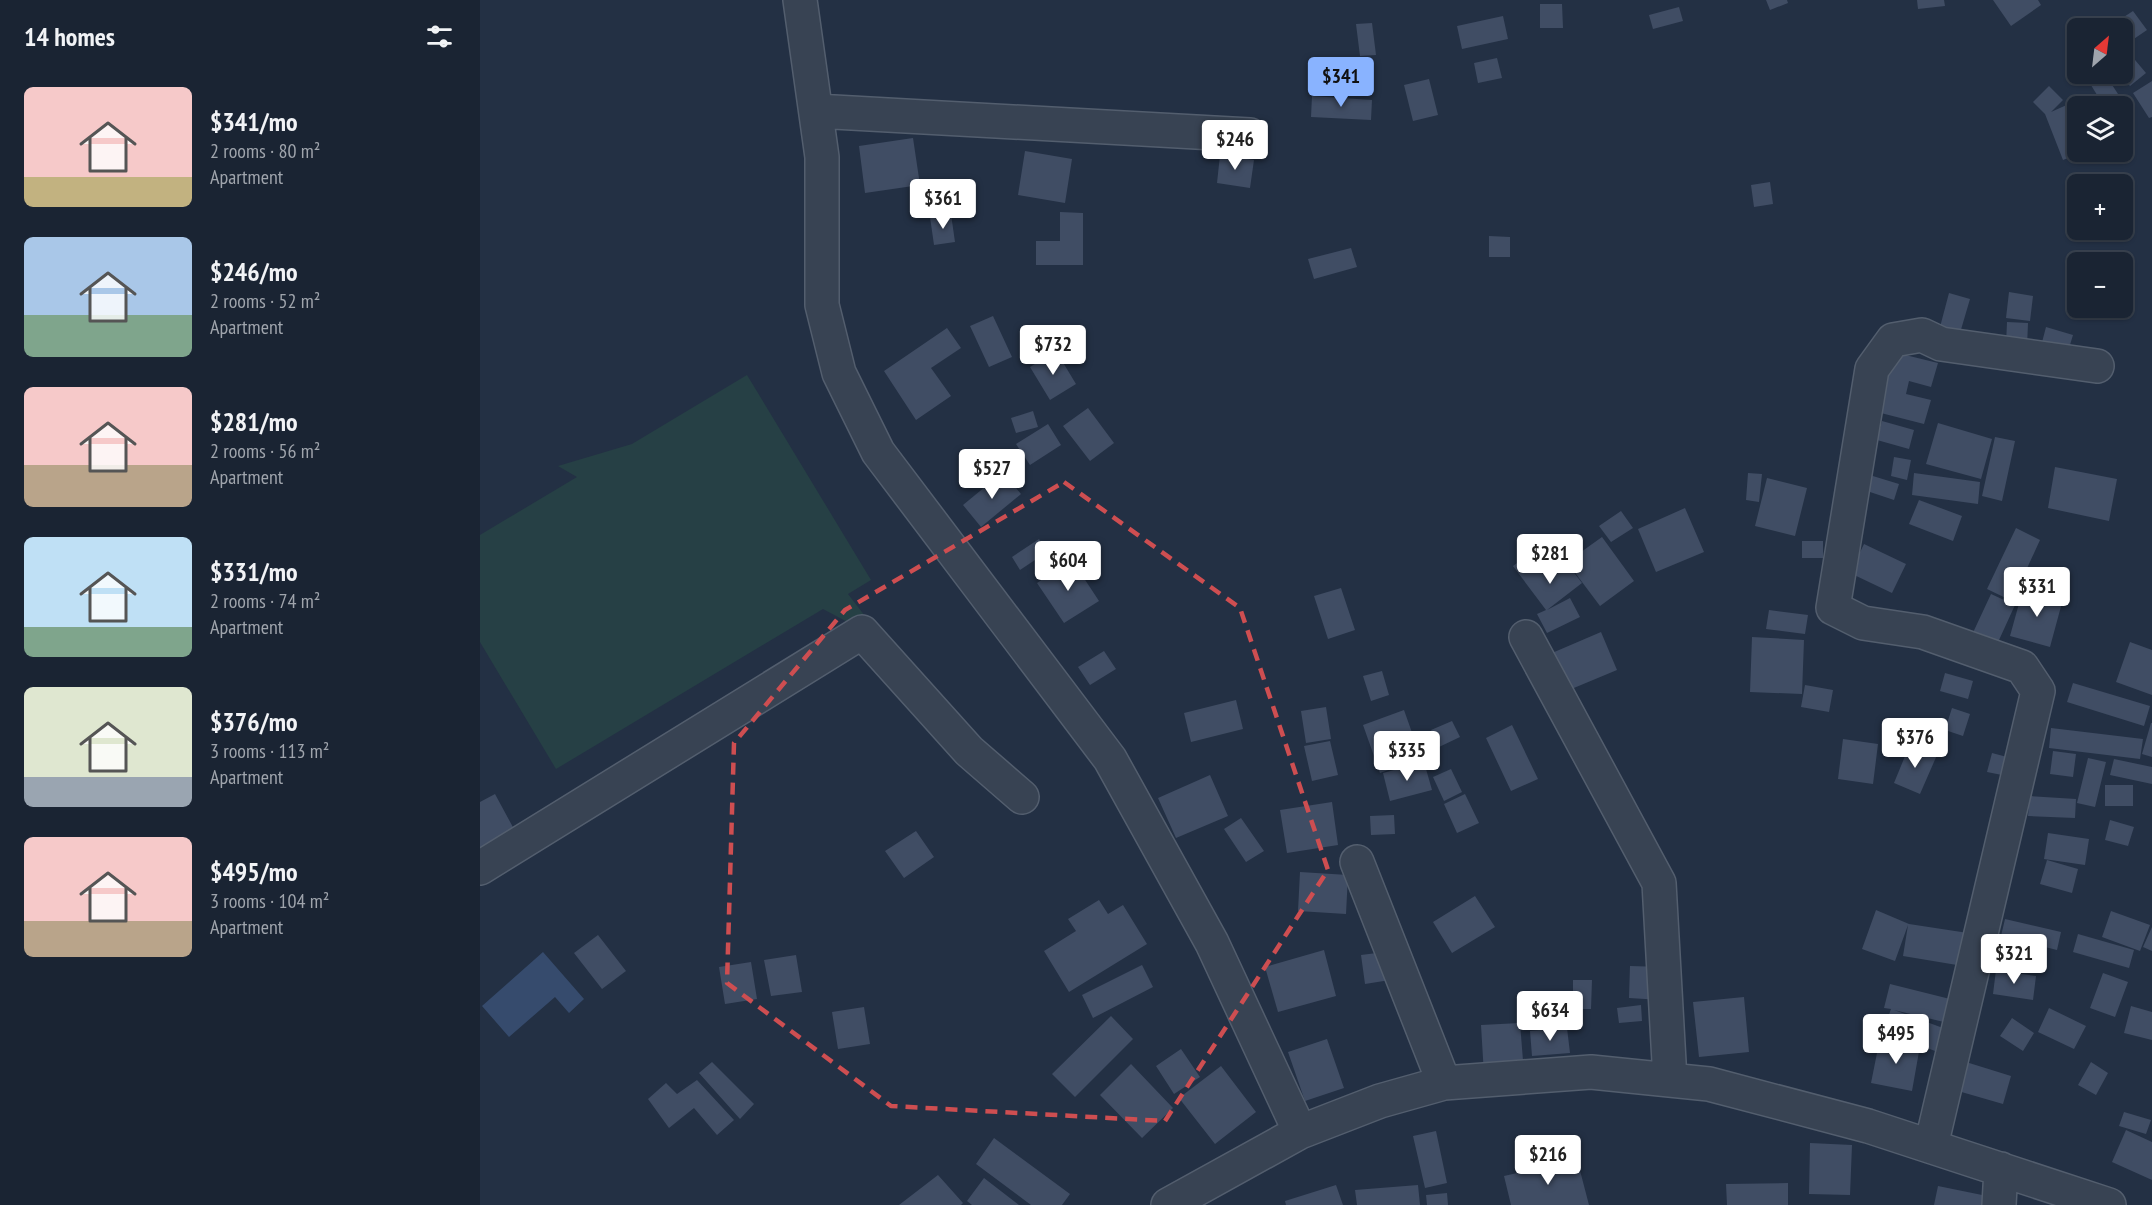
<!DOCTYPE html>
<html lang="en">
<head>
<meta charset="utf-8">
<style>
  body { margin:0; font-family:"PT Sans Narrow",sans-serif; background:#27303f; color:#f1f3f6; height:100vh; display:flex; flex-direction:column; font-size:22px; white-space:nowrap }
  * { box-sizing:border-box; margin:0 }
  p { font-size:20px; color:#9fa4ac }
  .icon { flex:none; width:33px; height:33px; fill:none; stroke:currentColor; stroke-width:2; stroke-linecap:round; stroke-linejoin:round }
  .map { position:relative; flex:1; overflow:hidden }
  .sheet { display:flex; flex-direction:column; background:#1a2433; width:480px }
  .sheet>* { flex:none }
  .needle { width:39px; rotate:28deg }
  .tools { position:absolute; left:1587px; top:18px; display:grid; gap:12px }
  .tools a { display:grid; place-items:center; width:66px; height:66px; border-radius:9px; background:#1a2433; box-shadow:0 2px 4px #0004,0 0 0 2px #38414e; font-size:30px }
  .price { position:absolute; translate:-50% -51px; padding:0 14px; border-radius:6px; background:#fff; color:#222; font-size:20px; line-height:39px; filter:drop-shadow(0 2px 3px #0008) }
  .price::after { content:''; position:absolute; left:50%; top:36px; width:18px; height:14px; margin-left:-9px; background:inherit; clip-path:polygon(0 0,100% 0,50% 100%) }
  .price.active { background:#89b3ff; color:#111 }
  ul { padding:0; list-style:none }
  li { display:flex; align-items:center; gap:18px; height:150px; padding:0 24px }
  li span { display:grid; place-items:center; flex:none; width:168px; height:120px; border-radius:9px; color:#555 }
  li>.icon { margin-inline-start:auto }
  span .icon { width:72px; height:72px; fill:#fffc; stroke-width:1 }
  li b { font-size:26px }
  h2 { display:flex; justify-content:space-between; align-items:center; height:72px; padding:0 24px; font-size:26px }
  main { display:flex; flex:1; min-height:0 }
  .map>svg:first-child { display:block }
</style>
</head>
<body>
<main>
<section class="sheet">
<h2>14 homes<svg class="icon" aria-label="filters" viewBox="0 0 24 24"><path d="M4 7h16M4 17h16"/><circle cx="9" cy="7" r="2"/><circle cx="15" cy="17" r="2"/></svg></h2>
<ul>
<li><span style="background:linear-gradient(#f6c9c9 75%,#c2b280 0)"><svg class="icon" aria-label="home" viewBox="0 0 24 24"><path d="M3 11l9-7 9 7M6 9v11h12V9"/></svg></span><div><b>$341/mo</b><p>2 rooms · 80 m²</p><p>Apartment</p></div></li>
<li><span style="background:linear-gradient(#a9c7e8 65%,#7fa58c 0)"><svg class="icon" aria-label="home" viewBox="0 0 24 24"><path d="M3 11l9-7 9 7M6 9v11h12V9"/></svg></span><div><b>$246/mo</b><p>2 rooms · 52 m²</p><p>Apartment</p></div></li>
<li><span style="background:linear-gradient(#f6c9c9 65%,#b9a48a 0)"><svg class="icon" aria-label="home" viewBox="0 0 24 24"><path d="M3 11l9-7 9 7M6 9v11h12V9"/></svg></span><div><b>$281/mo</b><p>2 rooms · 56 m²</p><p>Apartment</p></div></li>
<li><span style="background:linear-gradient(#bfe0f5 75%,#7fa58c 0)"><svg class="icon" aria-label="home" viewBox="0 0 24 24"><path d="M3 11l9-7 9 7M6 9v11h12V9"/></svg></span><div><b>$331/mo</b><p>2 rooms · 74 m²</p><p>Apartment</p></div></li>
<li><span style="background:linear-gradient(#dfe7d0 75%,#9aa5b1 0)"><svg class="icon" aria-label="home" viewBox="0 0 24 24"><path d="M3 11l9-7 9 7M6 9v11h12V9"/></svg></span><div><b>$376/mo</b><p>3 rooms · 113 m²</p><p>Apartment</p></div></li>
<li><span style="background:linear-gradient(#f6c9c9 70%,#b9a48a 0)"><svg class="icon" aria-label="home" viewBox="0 0 24 24"><path d="M3 11l9-7 9 7M6 9v11h12V9"/></svg></span><div><b>$495/mo</b><p>3 rooms · 104 m²</p><p>Apartment</p></div></li>
</ul>
</section>
<div class="map">
<svg width="1672" height="1205" viewBox="0 0 1672 1205">
  <rect width="100%" height="100%" fill="#233044"/>
  <path fill="#264045" d="M267,375L391,580L368,594L405,642L343,609L76,769L0,642V535L97,477L78,466L152,444Z"/>
  <path fill="#364b6d" d="M63,952L104,999L89,1013L75,997L29,1037L2,1006Z"/>
  <path fill="#404d64" d="M1286,0H1307L1308,3L1290,10Z
    M1437,0H1464L1465,6L1438,9Z
    M1513,0H1558L1561,5L1531,26Z
    M1060,4H1082L1083,28H1060Z
    M1199,7L1203,21L1173,29L1169,15Z
    M1653,11L1667,30L1642,47V28H1627Z
    M1023,16L1028,39L982,49L977,26Z
    M892,23L896,55L880,56L876,24Z
    M1650,54L1666,73L1650,86L1640,74H1642V60Z
    M1017,58L1022,78L998,83L994,63Z
    M1611,74H1625L1638,94L1622,103L1606,77Z
    M949,79L958,115L933,121L924,85Z
    M1672,81V117L1669,118L1653,93Z
    M1569,86L1583,100L1571,112L1600,99L1604,106H1598V152H1603L1583,160L1565,114L1553,102Z
    M832,96L892,100L891,120L831,117Z
    M433,138L440,185L385,193L379,146Z
    M545,151L592,159L585,203L538,195Z
    M740,155L774,160L770,188L737,183Z
    M1290,182L1293,204L1274,207L1271,185Z
    M580,212L603,213V265H556V241H580Z
    M471,214L475,242L454,245L450,217Z
    M1009,236L1030,237V257H1009Z
    M871,248L877,267L834,279L828,259Z
    M1529,292L1553,296L1550,321L1526,318Z
    M1469,293L1490,299L1480,333L1460,327Z
    M513,316L532,357L509,367L490,326Z
    M1527,322L1548,323L1547,347L1526,345Z
    M1566,327L1593,335L1586,358L1560,350Z
    M467,328L481,348L451,368L471,396L436,420L404,371Z
    M576,351L596,384L570,400L550,367Z
    M1409,351L1458,363L1451,387L1429,381L1426,394L1451,400L1444,424L1393,411Z
    M608,408L634,443L610,461L583,426Z
    M553,411L558,427L536,433L531,418Z
    M1402,421L1434,430L1429,449L1397,440Z
    M1458,423L1512,439L1501,479L1446,464Z
    M568,424L581,445L550,465L536,444Z
    M1515,437L1535,441L1522,501L1502,496Z
    M510,451L523,467L496,488L483,473Z
    M1414,457L1431,460L1427,480L1411,476Z
    M1575,467L1637,479L1629,521L1568,508Z
    M523,472L541,494L501,527L483,505Z
    M1268,473L1282,474L1279,502L1266,500Z
    M1383,473L1419,484L1414,500L1378,488Z
    M1434,473L1500,482L1498,504L1432,495Z
    M1287,478L1327,488L1315,536L1275,526Z
    M1439,500L1482,516L1473,541L1429,524Z
    M1205,508L1224,552L1176,572L1158,529Z
    M1141,511L1153,528L1131,542L1119,526Z
    M1536,528L1560,540L1532,601L1507,589Z
    M1122,537L1154,581L1120,606L1087,562Z
    M559,539L567,552L540,570L532,557Z
    M1069,540L1102,583L1067,610L1090,598L1100,617L1067,633L1057,614L1066,610L1033,566Z
    M1322,541H1343V558H1322Z
    M1384,544L1426,564L1412,593L1370,573Z
    M592,560L619,601L584,623L557,583Z
    M861,588L875,630L848,639L834,596Z
    M1543,589L1583,599L1570,647L1530,636Z
    M1511,594L1535,605L1514,651L1490,639Z
    M1289,610L1328,615L1325,634L1286,629Z
    M1121,632L1137,670L1089,690L1072,653Z
    M1272,637L1324,640L1322,694L1270,692Z
    M1650,642L1672,650V695L1636,682Z
    M624,651L636,669L610,685L598,667Z
    M902,671L909,695L891,701L883,676Z
    M1465,673L1493,681L1488,699L1460,691Z
    M1593,683L1670,706L1664,726L1587,702Z
    M1325,685L1353,690L1349,712L1321,707Z
    M756,700L763,729L711,742L704,713Z
    M846,707L851,739L826,743L821,711Z
    M1472,708L1490,714L1483,736L1465,730Z
    M924,710L941,758L900,773L883,725Z
    M972,721L980,737L959,747L951,730Z
    M1671,723H1672V757L1662,754Z
    M1032,725L1058,779L1031,791L1006,738Z
    M1571,728L1663,739L1660,759L1569,748Z
    M1363,739L1398,744L1393,784L1358,779Z
    M850,741L858,775L832,781L824,746Z
    M1430,744L1457,755L1440,794L1414,783Z
    M1573,751L1596,754L1593,777L1570,774Z
    M1512,753L1527,757L1522,775L1507,772Z
    M1608,758L1626,762L1615,807L1597,803Z
    M1634,759L1672,767V784L1630,775Z
    M944,762L952,790L910,801L903,773Z
    M971,769L982,792L964,801L953,777Z
    M730,775L748,816L696,838L678,798Z
    M1625,785H1653V806H1625Z
    M15,794L35,831L0,848V802Z
    M985,794L999,823L977,833L964,804Z
    M1550,796L1596,799L1595,818L1548,816Z
    M852,802L858,845L807,853L800,810Z
    M914,815L915,834L891,835L890,816Z
    M761,818L784,851L766,862L744,829Z
    M1630,820L1654,827L1648,846L1625,840Z
    M436,831L454,857L424,878L405,851Z
    M1568,833L1609,839L1605,865L1564,859Z
    M1567,860L1598,869L1592,893L1560,884Z
    M820,872L868,875L866,914L818,911Z
    M995,896L1015,927L972,953L953,922Z
    M619,900L628,914L643,905L667,944L589,992L564,951L596,931L588,919Z
    M1396,910L1429,924L1488,933L1483,966L1423,956L1428,925L1415,961L1382,949Z
    M1631,911L1670,925L1660,951L1622,937Z
    M1525,919L1581,932L1577,950L1521,936Z
    M1672,927V951L1663,947Z
    M1598,934L1654,950L1649,968L1593,952Z
    M118,935L146,971L122,989L94,953Z
    M844,950L856,996L798,1012L785,967Z
    M905,952L910,980L885,984L881,955Z
    M316,955L322,992L291,996L284,960Z
    M271,962L277,999L245,1004L239,967Z
    M662,965L673,987L613,1018L602,995Z
    M1150,966L1183,967L1181,1000L1149,998Z
    M1516,970L1556,976L1553,1000L1513,994Z
    M1623,973L1648,982L1635,1017L1610,1008Z
    M1093,980H1112L1111,1009H1093Z
    M1410,984L1474,1000L1468,1023L1414,1010L1463,1028L1455,1051L1403,1031L1411,1009L1404,1008Z
    M1264,997L1269,1052L1219,1057L1213,1002Z
    M1161,1005L1162,1021L1139,1023L1137,1008Z
    M1651,1006L1672,1012V1040L1644,1033Z
    M384,1007L390,1044L358,1049L352,1012Z
    M1569,1008L1606,1026L1594,1049L1558,1032Z
    M631,1016L653,1039L595,1097L572,1074Z
    M1532,1018L1554,1033L1543,1051L1520,1036Z
    M1040,1023L1044,1073L1004,1075L1001,1025Z
    M1087,1028L1090,1053L1052,1056L1050,1031Z
    M1400,1038L1440,1046L1432,1091L1391,1083Z
    M847,1039L864,1088L825,1101L808,1052Z
    M701,1049L720,1077L694,1094L676,1066Z
    M232,1062L274,1104L260,1119L219,1073Z
    M1486,1062L1531,1076L1523,1104L1478,1091Z
    M1611,1062L1628,1073L1616,1095L1598,1085Z
    M651,1064L693,1108L662,1138L620,1095Z
    M741,1066L776,1112L735,1144L699,1098Z
    M217,1080L254,1120L237,1135L214,1108L189,1128L168,1099L186,1083L197,1094Z
    M1644,1112L1671,1120L1666,1134L1639,1126Z
    M1646,1130L1672,1142V1180L1632,1162Z
    M956,1131L967,1183L945,1188L933,1136Z
    M514,1138L590,1194L582,1205H551L496,1164Z
    M1330,1143L1372,1145L1370,1195L1329,1194Z
    M1097,1159L1109,1205H1031L1024,1176Z
    M458,1175L483,1203L481,1205H419Z
    M504,1178L539,1205H492L487,1201Z
    M1308,1183V1205H1247L1246,1184Z
    M856,1185L863,1205H806L805,1201Z
    M938,1185L940,1205H877L875,1190Z
    M1458,1186L1507,1196L1506,1205H1454Z
    M967,1193L968,1205H947L946,1195Z"/>
  <g fill="none" stroke-linecap="round" stroke-linejoin="round">
    <defs>
      <path id="minor" d="M320,0L342,157V305L359,373L398,452L630,759L732,943L820,1132
        M336,111L770,135
        M1046,637L1179,883L1190,1080
        M877,862L964,1083
        M0,868L382,632L489,751L542,797
        M1451,1146L1558,691L1542,667L1443,632L1383,623L1353,608L1392,369L1413,340L1442,335L1461,344L1617,366
        M688,1205L820,1132L900,1101L964,1083L1111,1072L1229,1084L1388,1126L1629,1205
        M1519,1205L1521,1169"/>
    </defs>
    <use href="#minor" stroke="#535e6e" stroke-width="36"/>
    <use href="#minor" stroke="#384353" stroke-width="33"/>
  </g>
  <path fill="none" stroke="#ce4e51" stroke-width="4.5" stroke-dasharray="12 8" stroke-linejoin="round" d="M584,482L760,608L848,870L685,1121L411,1106L247,983L254,743L365,610Z"/>
</svg>
<div class="tools">
<a><svg class="needle" viewBox="-14 -14 28 28"><path d="M0-13l5 13h-10z" fill="#e53935"/><path d="M0 13l5-13h-10z" fill="#9fa4ac"/></svg></a>
<a><svg class="icon" aria-label="layers" viewBox="0 0 24 24"><path d="M12 4l9 5-9 5-9-5zM3 14l9 5 9-5"/></svg></a>
<a>+</a>
<a>−</a>
</div>
<b class="price active" style="left:861px;top:108px">$341</b>
<b class="price" style="left:755px;top:171px">$246</b>
<b class="price" style="left:463px;top:230px">$361</b>
<b class="price" style="left:573px;top:376px">$732</b>
<b class="price" style="left:512px;top:500px">$527</b>
<b class="price" style="left:1070px;top:585px">$281</b>
<b class="price" style="left:588px;top:592px">$604</b>
<b class="price" style="left:1557px;top:618px">$331</b>
<b class="price" style="left:1435px;top:769px">$376</b>
<b class="price" style="left:927px;top:782px">$335</b>
<b class="price" style="left:1534px;top:985px">$321</b>
<b class="price" style="left:1070px;top:1042px">$634</b>
<b class="price" style="left:1416px;top:1065px">$495</b>
<b class="price" style="left:1068px;top:1186px">$216</b>
</div>
</main>
</body>
</html>
